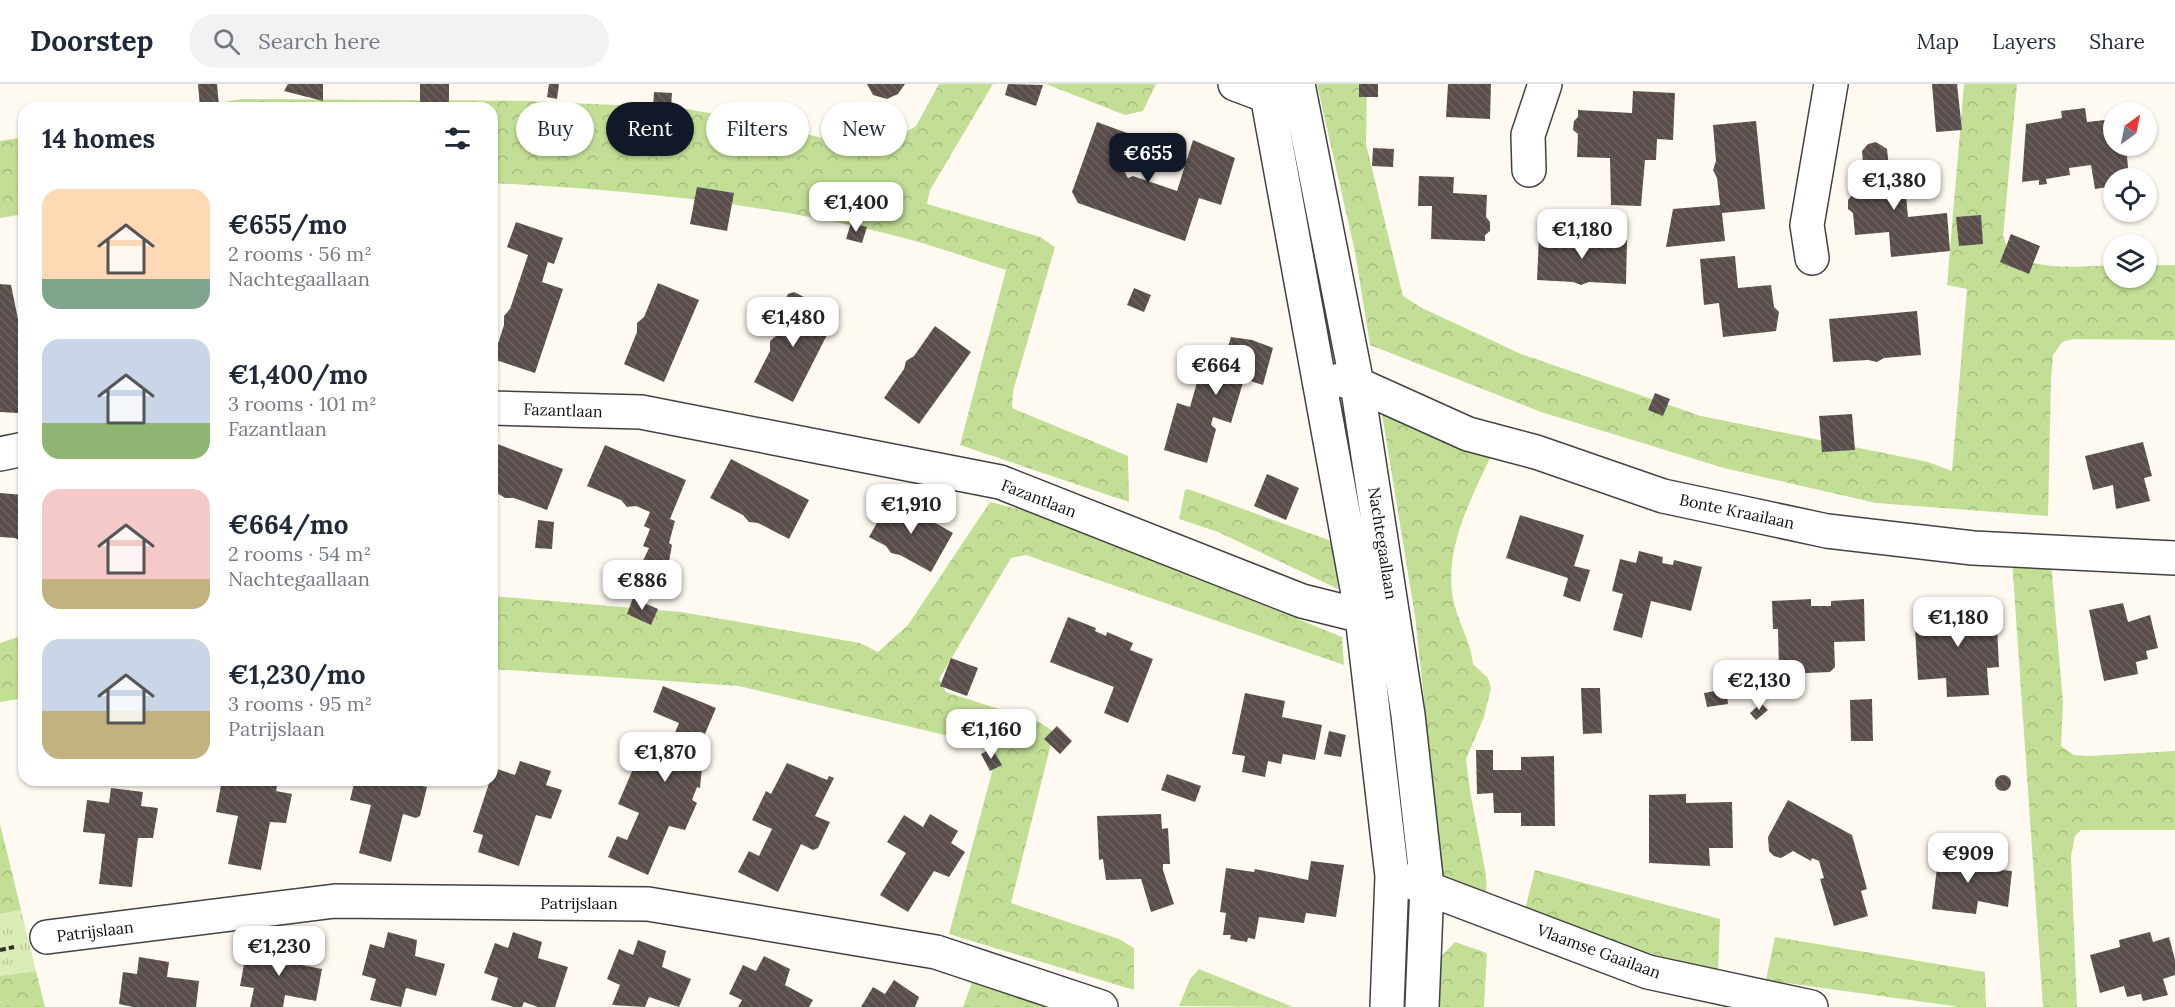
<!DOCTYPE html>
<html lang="en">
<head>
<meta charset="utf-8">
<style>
  body { margin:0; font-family:Lora,serif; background:#f2f2f3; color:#1f2937; height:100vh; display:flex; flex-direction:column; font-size:22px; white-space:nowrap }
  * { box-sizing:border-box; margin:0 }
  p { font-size:20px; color:#747a83 }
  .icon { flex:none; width:33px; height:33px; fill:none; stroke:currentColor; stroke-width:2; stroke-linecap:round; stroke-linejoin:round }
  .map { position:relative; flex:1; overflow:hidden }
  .sheet { position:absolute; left:18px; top:18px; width:480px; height:684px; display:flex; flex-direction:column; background:#fff; border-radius:18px; box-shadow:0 2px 4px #0004 }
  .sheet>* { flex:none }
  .hud { position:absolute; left:516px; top:18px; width:570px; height:54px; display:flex; gap:12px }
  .needle { width:39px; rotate:33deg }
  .fabs { position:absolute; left:2103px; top:18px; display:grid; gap:12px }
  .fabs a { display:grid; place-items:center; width:54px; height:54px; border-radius:50%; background:#fff; box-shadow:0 2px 4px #0004; font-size:30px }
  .price { position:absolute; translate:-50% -51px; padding:0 14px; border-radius:12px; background:#fff; color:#222; font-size:20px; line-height:39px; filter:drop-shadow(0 2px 3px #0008) }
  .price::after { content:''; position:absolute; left:50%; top:36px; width:18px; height:14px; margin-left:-9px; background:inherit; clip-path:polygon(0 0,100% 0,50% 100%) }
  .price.on { background:#111827; color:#fff }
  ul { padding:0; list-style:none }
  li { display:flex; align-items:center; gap:18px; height:150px; padding:0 24px }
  li span { display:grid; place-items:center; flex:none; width:168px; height:120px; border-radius:18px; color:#555 }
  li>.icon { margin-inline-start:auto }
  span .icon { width:72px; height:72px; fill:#fffc; stroke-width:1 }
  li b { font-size:26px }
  h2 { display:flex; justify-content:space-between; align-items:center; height:72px; padding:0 24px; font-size:26px }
  .chip { padding:0 21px; border-radius:27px; background:#fff; box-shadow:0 2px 4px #0004; font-size:21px; line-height:54px }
  .chip.on { background:#111827; color:#fff }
  header { display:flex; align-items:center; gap:36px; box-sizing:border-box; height:84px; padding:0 30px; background:#fff; border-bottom:2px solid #e0e1e3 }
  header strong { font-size:28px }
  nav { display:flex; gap:33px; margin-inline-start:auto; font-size:21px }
  .search { width:420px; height:54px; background:#f2f2f3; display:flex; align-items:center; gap:15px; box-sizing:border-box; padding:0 21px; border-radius:33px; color:#747a83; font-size:22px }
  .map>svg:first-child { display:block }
</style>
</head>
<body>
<header>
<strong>Doorstep</strong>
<div class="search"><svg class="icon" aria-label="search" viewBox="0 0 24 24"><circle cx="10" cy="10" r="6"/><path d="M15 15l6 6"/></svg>Search here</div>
<nav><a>Map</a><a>Layers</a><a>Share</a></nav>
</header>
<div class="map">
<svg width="2175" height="923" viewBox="0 0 2175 923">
  <defs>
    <pattern id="grass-tufts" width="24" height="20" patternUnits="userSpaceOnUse" patternTransform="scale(1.5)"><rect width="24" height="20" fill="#dbedb7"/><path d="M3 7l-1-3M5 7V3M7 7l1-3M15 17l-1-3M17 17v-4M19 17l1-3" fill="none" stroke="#bbca9c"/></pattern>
    <pattern id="forest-crowns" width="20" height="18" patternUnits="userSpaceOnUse" patternTransform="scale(1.5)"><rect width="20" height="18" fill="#c2df95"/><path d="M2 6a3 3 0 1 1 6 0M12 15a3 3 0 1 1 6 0" fill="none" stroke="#a6be7f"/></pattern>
    <pattern id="building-back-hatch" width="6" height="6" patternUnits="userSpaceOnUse" patternTransform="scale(1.5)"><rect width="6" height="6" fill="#594e4b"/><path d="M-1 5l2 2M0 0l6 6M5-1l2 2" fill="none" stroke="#6c6361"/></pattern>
  </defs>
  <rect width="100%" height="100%" fill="#fffaf1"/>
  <path fill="url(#grass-tufts)" d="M21,826L36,887L0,892V830Z"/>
  <path fill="url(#forest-crowns)" d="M939,0H993L930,106L927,120L1040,153L1055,163L1013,307L1012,324L1128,372L1129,418L960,361L1006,186C967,174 928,159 888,150C758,118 625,106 492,99V24H190L242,15L528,17L680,24L763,38L862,65L886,60L916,42Z
    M1046,0H1156L1143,27L1125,31Z
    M1317,0H1367L1366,60L1403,212L1422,224L1521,270L1701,332L1928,378L1952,387L1967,205L1947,201L1964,0H2017L2003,152C2005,155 2006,162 2008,165C2028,189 2086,182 2113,181L2114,194H2146L2147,181H2175V256L2073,255L2062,258L2053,271L2051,295L2048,432L1876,419L1724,384L1541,328L1370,261L1355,168Z
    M24,53V130L0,134V57Z
    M1381,324L1492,370C1471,415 1442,467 1454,519C1459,540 1471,559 1473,580L1488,594L1491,604L1484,633L1466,675L1470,707L1486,791L1487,819L1467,811L1440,790L1438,744L1415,532Z
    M1188,405L1334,458L1338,505L1218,448L1179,435L1185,406Z
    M990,418L1038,430L1342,553L1344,581L1026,471L1011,474L939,595L946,608L1039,638L1054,648L1011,819L1119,855L1134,864V906L949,850L993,684L991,662L739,602L492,585V512L681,528L860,559L878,568L908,541Z
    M2012,476L2051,478L2063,619L2061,662L2074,671L2090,672L2175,667V746H2081L2075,752L2071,772L2077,923H2043Z
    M24,551V614L0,618V559Z
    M0,740L21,826L0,830Z
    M1535,786L1720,835L1718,887L1631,865L1523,833Z
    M1775,853L1985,888L1986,923H1960L1766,896Z
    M1455,858L1487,869L1484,923H1434L1437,877Z
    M1199,885L1293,923L1179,922L1190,895Z
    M36,887L45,923H0V892Z
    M973,896L1068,923H963Z"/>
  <path fill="url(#building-back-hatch)" d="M198,0H217L219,22L200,24Z
    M288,0H323V17L284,7Z
    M420,0H449V22H420Z
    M549,0H559L557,15L547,13Z
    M867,0H905L898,10L887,15L873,11Z
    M1008,0L1043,1L1036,22L1005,11Z
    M1359,0H1378V13H1359Z
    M1448,0H1491L1490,35L1446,33Z
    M1932,0H1957L1962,46L1936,48Z
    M1633,7L1675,9L1673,56L1657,55L1656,76H1645L1641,122L1611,121L1610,74L1577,73L1578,50L1573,46L1574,37L1578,33V26L1632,29Z
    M654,8L672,9L671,24H653Z
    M2085,24L2087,38L2114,35V62H2126L2129,94H2114V102L2095,105L2091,81L2069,84L2070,91L2046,95L2047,100L2039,101V96L2022,98L2026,40L2062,34L2061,27Z
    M1756,37L1765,125L1722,129L1725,157L1666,163L1673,125L1720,121L1717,94L1713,86L1716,77L1713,41Z
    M1097,38L1138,53L1128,83L1123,85L1128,94L1133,92L1177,107L1193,56L1235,74L1221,121L1199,114L1185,157L1078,119L1072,108Z
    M1876,58L1887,65L1891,101L1905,100L1908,133L1947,129L1950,167L1891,173L1889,148L1855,151L1853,129L1848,125V116L1852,111L1851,105L1865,104L1862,67L1868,60Z
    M1373,64L1394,65L1393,83L1372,82Z
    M1419,92L1454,93L1453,109L1487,111L1486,133L1490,138V147L1485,151V157L1431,155L1432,122H1418Z
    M697,103L734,109L727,147L690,140Z
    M1981,131L1983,160L1959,162L1956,133Z
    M516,138L563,154L554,180L548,178L542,198L563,205L535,289L493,275L504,241V232L510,225L528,171L507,163Z
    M851,139L867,143L862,159L846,155Z
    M2011,150L2040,162L2029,190L2000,178Z
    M1539,152L1627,156L1626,200L1589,198L1581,201L1573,198L1537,196Z
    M1735,172L1738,204L1771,201L1774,223L1779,228L1776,247L1723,253L1719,219L1704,221L1700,175Z
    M658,199L699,216L664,298L624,280L637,248V239L644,233Z
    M0,200L11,201L19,240L24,241L18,329L0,328Z
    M1134,204L1151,211L1144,228L1127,221Z
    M794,208L814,218L809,227L833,239L793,318L754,298L770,267V257L777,251L786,235L777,230L788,210Z
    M1917,227L1921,271L1884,274L1877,278L1868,276L1833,278L1829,235Z
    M935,242L971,268L919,340L884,314L904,285L906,277L914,272Z
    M1231,253L1252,256L1273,264L1263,301L1244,295L1231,339L1213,333L1211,341L1216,345L1207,379L1164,366L1177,319L1190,323L1207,263L1226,269Z
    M1655,309L1670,315L1663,332L1648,326Z
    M1852,330L1855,366L1822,368L1819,332Z
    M492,358L563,385L547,426L514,414H505L492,406Z
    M2143,358L2152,392L2144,394L2150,417L2116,425L2113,401L2093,406L2085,372Z
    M605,361L686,396L670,435L675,437L669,459L672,461L666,494L640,483L649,464L643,462L650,445L644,442L650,428L636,422L627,423L621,416L587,402Z
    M731,375L809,416L789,455L758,439L749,438L743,431L710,414Z
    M1267,390L1299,404L1286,436L1254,422Z
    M0,409L24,411V459L15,454L0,453Z
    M891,414L953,449L931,488L900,471L891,469L886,462L869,453Z
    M1520,431L1584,451L1574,482L1590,486L1580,518L1563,512L1568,494L1506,474Z
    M538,436L554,438L552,465L535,464Z
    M1639,467L1663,473L1662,479L1673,481L1674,476L1702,483L1691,527L1651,517L1642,554L1613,546L1623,510L1612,507L1620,475L1636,479Z
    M633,514L658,525L651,541L627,530Z
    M1811,515V522H1831V517L1864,515L1865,557L1834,558L1835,583L1830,588L1784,590L1779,585L1778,545H1773L1772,517Z
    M2123,519L2128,538L2150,531L2158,564L2146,567L2148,575L2136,578L2138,590L2104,597L2089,526Z
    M1996,523L1999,583L1987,584L1989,611L1947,613L1946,594L1918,596L1914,528Z
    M1068,533L1096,544L1095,547L1106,552L1107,548L1133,559L1130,566L1153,575L1128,639L1104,629L1114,603L1050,578Z
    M951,574L978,584L967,612L940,602Z
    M663,602L716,624L705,650L700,704L697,703L692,716L697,719L685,746L669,742L648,791L608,773L617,752L627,756L639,729L618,720L636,678L659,687L679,639L653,628Z
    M1581,604H1600L1602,649L1583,650Z
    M1726,605L1728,620L1707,623L1704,609Z
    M1245,609L1285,617L1282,633L1322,641L1315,676L1283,670L1281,680L1268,677L1265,693L1242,688L1245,672L1232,670Z
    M1872,615L1873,657H1851L1850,616Z
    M1761,619L1768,626L1756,636L1750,629Z
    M1057,642L1072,657L1060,670L1044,655Z
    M1329,647L1346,651L1341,673L1324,670Z
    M992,664L1002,681L990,687L981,670Z
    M1476,666H1493V686H1521V673L1554,672L1555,742H1521V729H1494L1493,709L1477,710Z
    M520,677L551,687L546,701L562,706L551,735L536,731L519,782L478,768L483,751L473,748L494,684L515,691Z
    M787,679L827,696L829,692L834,694L815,732L830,738L818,764L813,766L801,760L778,808L738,788L749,767L759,772L772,745L752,736L766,707L771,710Z
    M1167,690L1201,702L1195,718L1161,706Z
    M1995 699a8 8 0 1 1 16 0a8 8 0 1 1-16 0Z
    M222,696L244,701L245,696H278L276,707L292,710L286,739L270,738L261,786L228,780L238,732L216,728Z
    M355,696H412L411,699L427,703L420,732L416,734L403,730L391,778L359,769L371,721L350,716Z
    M111,704L143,708L141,722L158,724L153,754H138L132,803L99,800L105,750L83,748L87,716L109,719Z
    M1686,710V719L1732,718L1733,764H1709L1710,782L1649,779V711Z
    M1788,716L1852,751L1867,805L1861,807L1868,832L1834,842L1820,795L1824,794L1819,777L1812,774L1811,777L1793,767L1781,774L1774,772L1769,767L1768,753Z
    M930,730L958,747L951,759L965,768L949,793L934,787L908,828L880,811L906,769L887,758L904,731L923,743Z
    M1161,730L1162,745L1168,744L1170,780H1163V786L1174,820L1151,828L1141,795L1106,796L1103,775L1099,776L1097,732Z
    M1939,767L1982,772L1981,784L2012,787L2008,823L1978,817L1976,830L1932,825Z
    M1311,777L1344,781L1336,833L1306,829L1304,839L1259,833L1255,855L1248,854L1247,858L1230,855L1231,851H1223L1226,829L1220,828L1226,784L1254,788L1255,785L1308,796Z
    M388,848L417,856L415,872L445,880L436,912L406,904L401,923L370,916L376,895L362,891L370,860L384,864Z
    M513,848L542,858L538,874L568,883L555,923H538L524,918L522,923H514L491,916L498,894L484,889L495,859L508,864Z
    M2150,848L2153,858L2169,853L2175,876V891L2163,895L2168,911L2143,917L2141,910L2127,913L2124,902L2100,909L2090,871L2120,863L2119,856Z
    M638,856L666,867L662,883L691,895L679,923L649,913L645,923L612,921L620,901L607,895L619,865L633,871Z
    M263,857L294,863L292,879L322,885L316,917L285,911L283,923H250L254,904L240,902L246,870L260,873Z
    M764,872L790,885L785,901L813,916L809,923H738L742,916L729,910L743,881L756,887Z
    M139,873L169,878L167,893L199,897L196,923H133L119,920L123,888L137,890Z
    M894,896L919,913L915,923H861L873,903L885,910Z"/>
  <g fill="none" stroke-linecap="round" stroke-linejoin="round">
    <defs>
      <path id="minor" d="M1235,0L1267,12L1284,5
        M1265,0L1362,532L1392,792L1387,923
        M1298,0L1357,300L1408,631L1427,802L1422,923
        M1529,86L1528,51L1545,0
        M1812,174L1807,141L1831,0
        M1340,296L1357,300L1468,350L1536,368L1663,412L1743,429L1827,447L1973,464L2175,474
        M492,324L641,328L1000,398L1302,517L1362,532L1380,531
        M0,370L24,365
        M1408,797L1648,888L1811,923
        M47,853L335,817L648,820L936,868L1101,923"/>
    </defs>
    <use href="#minor" stroke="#424242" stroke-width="36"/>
    <path stroke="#313131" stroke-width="4" stroke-dasharray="6 3" stroke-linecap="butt" d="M0,866L14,863"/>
    <use href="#minor" stroke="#fff" stroke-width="33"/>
  </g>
  <g text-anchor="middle" stroke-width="6" stroke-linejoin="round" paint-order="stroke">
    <g font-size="16" fill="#0f0f0f" stroke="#fff">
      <text transform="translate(563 326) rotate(2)" y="6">Fazantlaan</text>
      <text transform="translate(1039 414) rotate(21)" y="6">Fazantlaan</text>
      <text transform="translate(1737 427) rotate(12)" y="6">Bonte Kraailaan</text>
      <text transform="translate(1383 459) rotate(81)" y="6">Nachtegaallaan</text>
      <text x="579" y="825">Patrijslaan</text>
      <text transform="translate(95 847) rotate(-7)" y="6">Patrijslaan</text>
      <text transform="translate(1599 867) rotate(20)" y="6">Vlaamse Gaailaan</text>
    </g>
  </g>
</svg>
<div class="fabs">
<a><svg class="needle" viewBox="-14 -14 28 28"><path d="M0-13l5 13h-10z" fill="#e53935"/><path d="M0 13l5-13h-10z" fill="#747a83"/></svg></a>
<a><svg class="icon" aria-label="locate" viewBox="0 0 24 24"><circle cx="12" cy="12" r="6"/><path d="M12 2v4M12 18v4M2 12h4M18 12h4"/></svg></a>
<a><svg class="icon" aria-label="layers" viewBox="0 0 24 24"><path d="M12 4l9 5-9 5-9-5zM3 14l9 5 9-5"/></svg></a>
</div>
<b class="price on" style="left:1148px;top:100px">€655</b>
<b class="price" style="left:1894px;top:127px">€1,380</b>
<b class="price" style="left:856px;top:149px">€1,400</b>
<b class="price" style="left:1582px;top:176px">€1,180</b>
<b class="price" style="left:793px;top:264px">€1,480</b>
<b class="price" style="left:1216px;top:312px">€664</b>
<b class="price" style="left:911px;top:451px">€1,910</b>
<b class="price" style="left:642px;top:527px">€886</b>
<b class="price" style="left:1958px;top:564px">€1,180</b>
<b class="price" style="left:1759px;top:627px">€2,130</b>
<b class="price" style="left:991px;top:676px">€1,160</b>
<b class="price" style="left:665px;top:699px">€1,870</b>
<b class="price" style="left:1968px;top:800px">€909</b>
<b class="price" style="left:279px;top:893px">€1,230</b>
<div class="hud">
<a class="chip">Buy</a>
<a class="chip on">Rent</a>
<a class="chip">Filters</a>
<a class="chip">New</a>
</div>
<section class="sheet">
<h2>14 homes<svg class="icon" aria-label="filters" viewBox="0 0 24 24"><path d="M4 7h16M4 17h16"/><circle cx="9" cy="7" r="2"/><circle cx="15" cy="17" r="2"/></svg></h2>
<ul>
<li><span style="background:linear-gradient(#ffd9b3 75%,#7fa58c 0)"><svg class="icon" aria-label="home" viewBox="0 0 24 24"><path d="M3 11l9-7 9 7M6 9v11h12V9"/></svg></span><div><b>€655/mo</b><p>2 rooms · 56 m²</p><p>Nachtegaallaan</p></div></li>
<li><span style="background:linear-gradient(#c9d6e8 70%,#8fb573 0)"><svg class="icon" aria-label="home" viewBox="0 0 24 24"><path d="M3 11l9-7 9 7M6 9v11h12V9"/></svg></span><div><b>€1,400/mo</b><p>3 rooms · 101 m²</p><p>Fazantlaan</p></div></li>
<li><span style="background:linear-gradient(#f6c9c9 75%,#c2b280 0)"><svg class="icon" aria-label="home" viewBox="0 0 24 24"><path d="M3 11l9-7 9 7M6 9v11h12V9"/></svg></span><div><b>€664/mo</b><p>2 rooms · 54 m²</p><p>Nachtegaallaan</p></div></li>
<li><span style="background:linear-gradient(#c9d6e8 60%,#c2b280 0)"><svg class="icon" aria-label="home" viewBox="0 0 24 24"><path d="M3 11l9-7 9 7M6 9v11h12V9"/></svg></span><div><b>€1,230/mo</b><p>3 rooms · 95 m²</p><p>Patrijslaan</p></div></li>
</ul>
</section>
</div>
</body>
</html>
